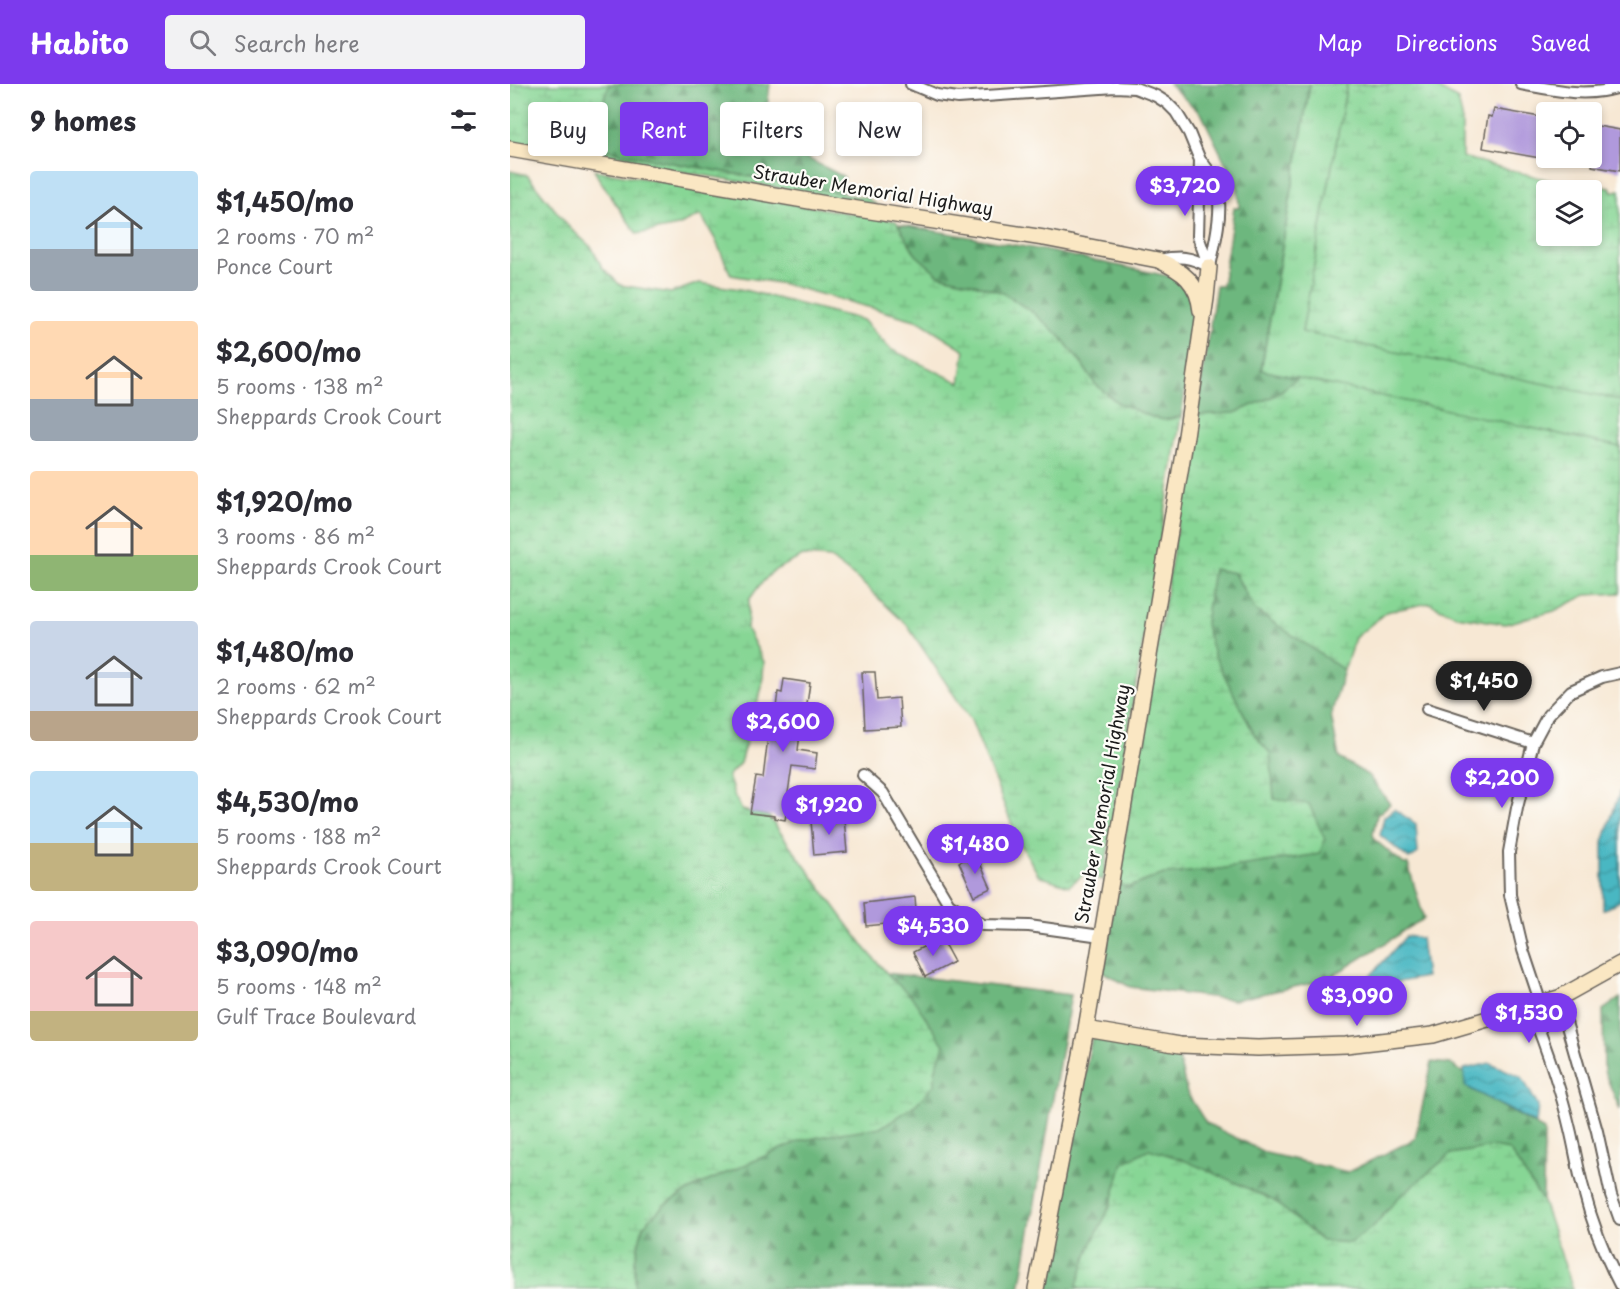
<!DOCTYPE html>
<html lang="en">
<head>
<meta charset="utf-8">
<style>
  body { margin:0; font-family:"Playpen Sans",sans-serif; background:#f2f2f3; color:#2b2b33; height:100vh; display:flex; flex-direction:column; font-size:22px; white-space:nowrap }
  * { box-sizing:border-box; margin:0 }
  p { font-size:20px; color:#7c7c81 }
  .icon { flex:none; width:33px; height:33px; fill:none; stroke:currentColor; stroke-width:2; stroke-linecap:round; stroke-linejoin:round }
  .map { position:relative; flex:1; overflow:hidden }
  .sheet { display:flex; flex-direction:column; background:#fff; width:510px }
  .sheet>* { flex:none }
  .hud { position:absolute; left:18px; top:18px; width:570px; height:54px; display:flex; gap:12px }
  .buttons { position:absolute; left:1026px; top:18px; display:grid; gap:12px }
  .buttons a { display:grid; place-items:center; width:66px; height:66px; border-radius:6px; background:#fff; box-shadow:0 3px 9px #0003; font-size:30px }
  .price { position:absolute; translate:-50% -51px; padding:0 14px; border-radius:21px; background:#7c3aed; color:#fff; font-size:20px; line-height:39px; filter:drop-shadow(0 2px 3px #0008) }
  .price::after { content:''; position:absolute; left:50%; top:36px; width:18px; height:14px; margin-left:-9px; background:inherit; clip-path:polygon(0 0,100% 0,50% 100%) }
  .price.on { background:#222; color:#fff }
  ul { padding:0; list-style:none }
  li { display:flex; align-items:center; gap:18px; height:150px; padding:0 30px }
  li span { display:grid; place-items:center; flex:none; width:168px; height:120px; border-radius:6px; color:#555 }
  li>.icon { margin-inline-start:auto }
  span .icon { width:72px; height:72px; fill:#fffc; stroke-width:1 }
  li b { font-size:26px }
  h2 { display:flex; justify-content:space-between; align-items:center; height:72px; padding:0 30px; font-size:26px }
  .tag { padding:0 21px; border-radius:6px; background:#fff; box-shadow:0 3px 9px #0003; font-size:21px; line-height:54px }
  .tag.on { background:#7c3aed; color:#fff }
  header { display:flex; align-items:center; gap:36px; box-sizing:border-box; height:84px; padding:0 30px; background:#7c3aed; color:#fff }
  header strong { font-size:28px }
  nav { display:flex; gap:33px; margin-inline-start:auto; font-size:21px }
  .search { width:420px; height:54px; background:#f2f2f3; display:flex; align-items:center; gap:15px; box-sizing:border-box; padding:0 21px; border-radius:6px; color:#7c7c81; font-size:22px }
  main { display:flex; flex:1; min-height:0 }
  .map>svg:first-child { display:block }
</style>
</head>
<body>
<header>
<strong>Habito</strong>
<div class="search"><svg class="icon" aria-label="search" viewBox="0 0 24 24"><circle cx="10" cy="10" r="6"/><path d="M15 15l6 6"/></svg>Search here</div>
<nav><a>Map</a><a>Directions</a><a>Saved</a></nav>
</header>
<main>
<section class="sheet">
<h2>9 homes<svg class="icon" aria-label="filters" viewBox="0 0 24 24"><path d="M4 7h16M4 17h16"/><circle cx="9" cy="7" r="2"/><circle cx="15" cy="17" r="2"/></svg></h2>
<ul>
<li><span style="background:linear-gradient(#bfe0f5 65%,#9aa5b1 0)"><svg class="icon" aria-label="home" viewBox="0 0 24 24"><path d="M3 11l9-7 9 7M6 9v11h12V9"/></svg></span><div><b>$1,450/mo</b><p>2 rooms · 70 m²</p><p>Ponce Court</p></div></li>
<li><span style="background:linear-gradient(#ffd9b3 65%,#9aa5b1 0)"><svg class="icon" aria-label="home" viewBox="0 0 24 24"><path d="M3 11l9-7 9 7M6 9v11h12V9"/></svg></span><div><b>$2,600/mo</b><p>5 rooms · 138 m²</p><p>Sheppards Crook Court</p></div></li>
<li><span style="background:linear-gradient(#ffd9b3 70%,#8fb573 0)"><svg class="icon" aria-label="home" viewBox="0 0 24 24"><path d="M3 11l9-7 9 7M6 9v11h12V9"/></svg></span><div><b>$1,920/mo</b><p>3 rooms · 86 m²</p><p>Sheppards Crook Court</p></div></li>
<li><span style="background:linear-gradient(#c9d6e8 75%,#b9a48a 0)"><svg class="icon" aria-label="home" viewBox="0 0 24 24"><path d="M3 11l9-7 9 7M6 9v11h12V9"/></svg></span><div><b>$1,480/mo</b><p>2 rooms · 62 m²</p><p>Sheppards Crook Court</p></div></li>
<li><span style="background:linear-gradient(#bfe0f5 60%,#c2b280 0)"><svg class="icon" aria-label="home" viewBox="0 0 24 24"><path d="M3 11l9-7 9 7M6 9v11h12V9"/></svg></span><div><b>$4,530/mo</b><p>5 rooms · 188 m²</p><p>Sheppards Crook Court</p></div></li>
<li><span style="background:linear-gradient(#f6c9c9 75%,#c2b280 0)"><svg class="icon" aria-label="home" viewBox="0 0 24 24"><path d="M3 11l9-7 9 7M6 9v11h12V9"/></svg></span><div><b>$3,090/mo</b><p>5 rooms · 148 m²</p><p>Gulf Trace Boulevard</p></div></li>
</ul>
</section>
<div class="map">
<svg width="1110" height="1205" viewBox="0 0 1110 1205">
  <defs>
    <pattern id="grass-tufts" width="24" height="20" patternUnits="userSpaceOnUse" patternTransform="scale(1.5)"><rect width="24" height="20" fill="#87d695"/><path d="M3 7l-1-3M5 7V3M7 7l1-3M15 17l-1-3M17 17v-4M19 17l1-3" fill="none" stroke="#74b780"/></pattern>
    <pattern id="forest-firs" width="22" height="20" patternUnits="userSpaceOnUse" patternTransform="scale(1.5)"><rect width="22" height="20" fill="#6db77e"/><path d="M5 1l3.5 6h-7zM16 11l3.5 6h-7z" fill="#599466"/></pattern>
    <pattern id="wetland-marsh" width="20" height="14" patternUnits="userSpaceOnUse" patternTransform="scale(1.5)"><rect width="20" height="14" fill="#87d695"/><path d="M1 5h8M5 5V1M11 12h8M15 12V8" fill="none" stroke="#74b780"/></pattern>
    <pattern id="water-waves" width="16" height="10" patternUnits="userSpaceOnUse" patternTransform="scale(1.5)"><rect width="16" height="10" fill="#49b7c2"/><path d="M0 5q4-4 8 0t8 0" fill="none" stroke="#3c949d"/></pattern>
  </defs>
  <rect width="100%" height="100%" fill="#fdfcf7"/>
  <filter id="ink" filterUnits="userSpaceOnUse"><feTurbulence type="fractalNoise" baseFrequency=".0167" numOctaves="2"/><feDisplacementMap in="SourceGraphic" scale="12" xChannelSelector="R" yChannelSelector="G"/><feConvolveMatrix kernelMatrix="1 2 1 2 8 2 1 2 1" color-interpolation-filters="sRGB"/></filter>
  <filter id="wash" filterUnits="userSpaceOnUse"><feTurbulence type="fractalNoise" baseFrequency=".008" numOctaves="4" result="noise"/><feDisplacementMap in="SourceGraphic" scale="24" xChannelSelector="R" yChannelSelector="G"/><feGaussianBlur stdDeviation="1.35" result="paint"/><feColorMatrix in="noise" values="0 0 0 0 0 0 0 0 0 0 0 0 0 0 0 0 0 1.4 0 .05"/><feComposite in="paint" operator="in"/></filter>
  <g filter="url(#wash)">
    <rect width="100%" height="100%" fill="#f7e8d4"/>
    <path fill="url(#grass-tufts)" stroke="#527958" stroke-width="1.5" d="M800,0H837L792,248L1110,314V363L751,287Z"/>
    <path fill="url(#forest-firs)" stroke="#446a4d" stroke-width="1.5" d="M100,0H260L257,25L265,46L267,55L277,64L334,93L332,109L119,71L94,65L87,44L95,10Z
      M659,0H800L751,286L788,294L764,312L725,329L686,331L699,248L701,247L700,242L706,202H712L724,124H729L728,105L692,31Z
      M387,140L538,167L668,194L678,205L683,220L685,241L671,333L654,336L644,334L608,319L585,300L571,279L549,251L522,228L493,209L461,199L429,191L406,171Z
      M703,485L724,489L744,525L834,586L821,631L829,674L858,691L880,720L867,731L863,750L865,756L894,780H898L914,835C905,840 893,845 887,852L816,896L724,916L620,903L593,888L607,800L620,803L654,790L702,786L809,770L764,715L760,669L745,652L704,571L695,540Z
      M376,889L561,911L510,1205H125V1176L133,1142L154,1121L189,1101L289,1057L330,1049L371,1043L382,1037L407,1019L425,987L434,961Z
      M1110,914V972L1108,978L1110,983V1026L1094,987L1093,926Z
      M582,952L667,967L677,1009L696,1039L756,1069L838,1088L905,1055L922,978L941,980L955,990L956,1002L1034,1046L1033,1118L999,1066L981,1063L941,1070L887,1115L864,1142L840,1159L812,1157L763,1117L722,1097L613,1079L601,1121L581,1161L567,1201L571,1205H534Z"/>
    <path fill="url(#wetland-marsh)" stroke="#527958" stroke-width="1.5" fill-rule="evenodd" d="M0,0H100L95,10L87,44L94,65L119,71L357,114L367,121L0,58Z
      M837,0H921L948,16L952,32V73L1038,96L1101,104V108L1110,106V316L792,248ZM1036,106H1082V152H1036Z
      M84,86L386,137L406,171L429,191L461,199L493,209L522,228L549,251L571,279L585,300L608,319L644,334L654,336L671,333L593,796L573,791L559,802L529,792L507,754L461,636L397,541L349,496L320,474L293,472L263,487L249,502L239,516L237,545L254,578L252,603L230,679L218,692L225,713L232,726L259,733L355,864L382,895L402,913L434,961L425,987V1000L407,1019L382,1037L371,1043L330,1049L289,1057L189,1101L154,1121L133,1142L125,1176V1205H0V87L17,91L59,143L82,164L92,183L110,201L161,209L189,199L230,205L353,236L380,265L450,299L455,266L409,237L274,200L221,191L205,155L191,131L168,142L127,150L92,100Z
      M788,294L1110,363V509L1076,511L1044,527L995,540L947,532L919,519L876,528L845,554L834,586L744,525L725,489L703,485L695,540L704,571L745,652L760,669L764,715L799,720L815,756L809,770L702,786L654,790L619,803L607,800L686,331L725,329L764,312Z
      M981,1063L999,1066L1033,1118L1063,1205H571L567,1201L581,1161L601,1121L613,1079L639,1065L671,1075L722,1097L764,1117L812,1157L840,1159L864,1142L887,1115L941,1070Z"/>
    <path fill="url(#water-waves)" stroke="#326a6f" stroke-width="1.5" d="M1110,707V817L1093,826V758Z
      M884,725L906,740L908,769L899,775L870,751L874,733Z
      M896,852L911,854L916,893L858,904L854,899Z
      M980,979L1012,993L1028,1022L1026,1040L955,1002L954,985Z"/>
    <g id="blocks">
      <path fill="#b099dc" d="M984,25L1036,34V75L973,64L978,32L982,33Z
        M1082,41L1110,46V87L1082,82Z
        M352,588H365L367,616L389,614L391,643L355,645Z
        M274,595L300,599L296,627L293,626L288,666L307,669L305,685L282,682L278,709L286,710L284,721L278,720L275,736L264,734V732L240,729L246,693L253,694L260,637L264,638L268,608L272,609Z
        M334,734L337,768L304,771L301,737Z
        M466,770L481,804L464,812L449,778Z
        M405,813L406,826L392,828L395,849L378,852L376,840L356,842L354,819Z
        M431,854L444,878L415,893L403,868Z"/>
    </g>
  </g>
  <g filter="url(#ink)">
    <use href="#blocks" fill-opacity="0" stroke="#69635c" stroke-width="1.5"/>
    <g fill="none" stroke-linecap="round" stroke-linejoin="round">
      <defs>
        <path id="street" d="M401,0L427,11L448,14L605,3L625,4L646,12L657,19L666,28L679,49L690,76L688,152L699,183
          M1011,0C1047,6 1074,14 1110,3
          M690,76C721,108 707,145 700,183
          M648,176C670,172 680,172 699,183
          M917,625L1023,659
          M353,691L373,709L439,820L473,841L519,842L591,852
          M1049,914L1087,1047L1101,1111L1110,1136
          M1031,920L1013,866L1000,811L999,768L1007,724L1023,659L1038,631L1061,607L1092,593L1110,589
          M1020,923C1036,963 1050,1002 1060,1045C1065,1065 1068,1087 1074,1107C1082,1139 1095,1172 1110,1201"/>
        <path id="secondary" d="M0,65L328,122L534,154L648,176C673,187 688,198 691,227
          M576,945L670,961L748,964L836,961L923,951L1049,914L1110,880
          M526,1205L576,945L676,352L696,214L699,183"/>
      </defs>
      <use href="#street" stroke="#69635c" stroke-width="14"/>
      <use href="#secondary" stroke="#69635c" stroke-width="18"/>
      <use href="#street" stroke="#fff" stroke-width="10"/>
      <use href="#secondary" stroke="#fae7c3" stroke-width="15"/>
    </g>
  </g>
  <g text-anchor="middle" stroke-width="4.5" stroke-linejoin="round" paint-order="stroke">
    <g font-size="18" fill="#1c1c1c" stroke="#fdfcf7">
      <text transform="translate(363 107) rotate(9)" y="6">Strauber Memorial Highway</text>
      <text transform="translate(593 720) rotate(-80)" y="6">Strauber Memorial Highway</text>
    </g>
  </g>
</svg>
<div class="buttons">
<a><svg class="icon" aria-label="locate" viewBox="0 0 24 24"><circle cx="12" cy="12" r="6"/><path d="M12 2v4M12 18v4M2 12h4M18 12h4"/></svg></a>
<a><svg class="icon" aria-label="layers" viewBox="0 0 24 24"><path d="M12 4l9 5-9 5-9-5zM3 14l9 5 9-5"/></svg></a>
</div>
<b class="price" style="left:675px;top:133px">$3,720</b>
<b class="price on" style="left:974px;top:628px">$1,450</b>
<b class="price" style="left:273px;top:669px">$2,600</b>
<b class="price" style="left:992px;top:725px">$2,200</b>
<b class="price" style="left:319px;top:752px">$1,920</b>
<b class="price" style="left:465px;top:791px">$1,480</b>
<b class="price" style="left:423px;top:873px">$4,530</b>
<b class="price" style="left:847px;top:943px">$3,090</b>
<b class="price" style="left:1019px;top:960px">$1,530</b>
<div class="hud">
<a class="tag">Buy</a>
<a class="tag on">Rent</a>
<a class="tag">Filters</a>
<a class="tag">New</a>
</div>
</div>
</main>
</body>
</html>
